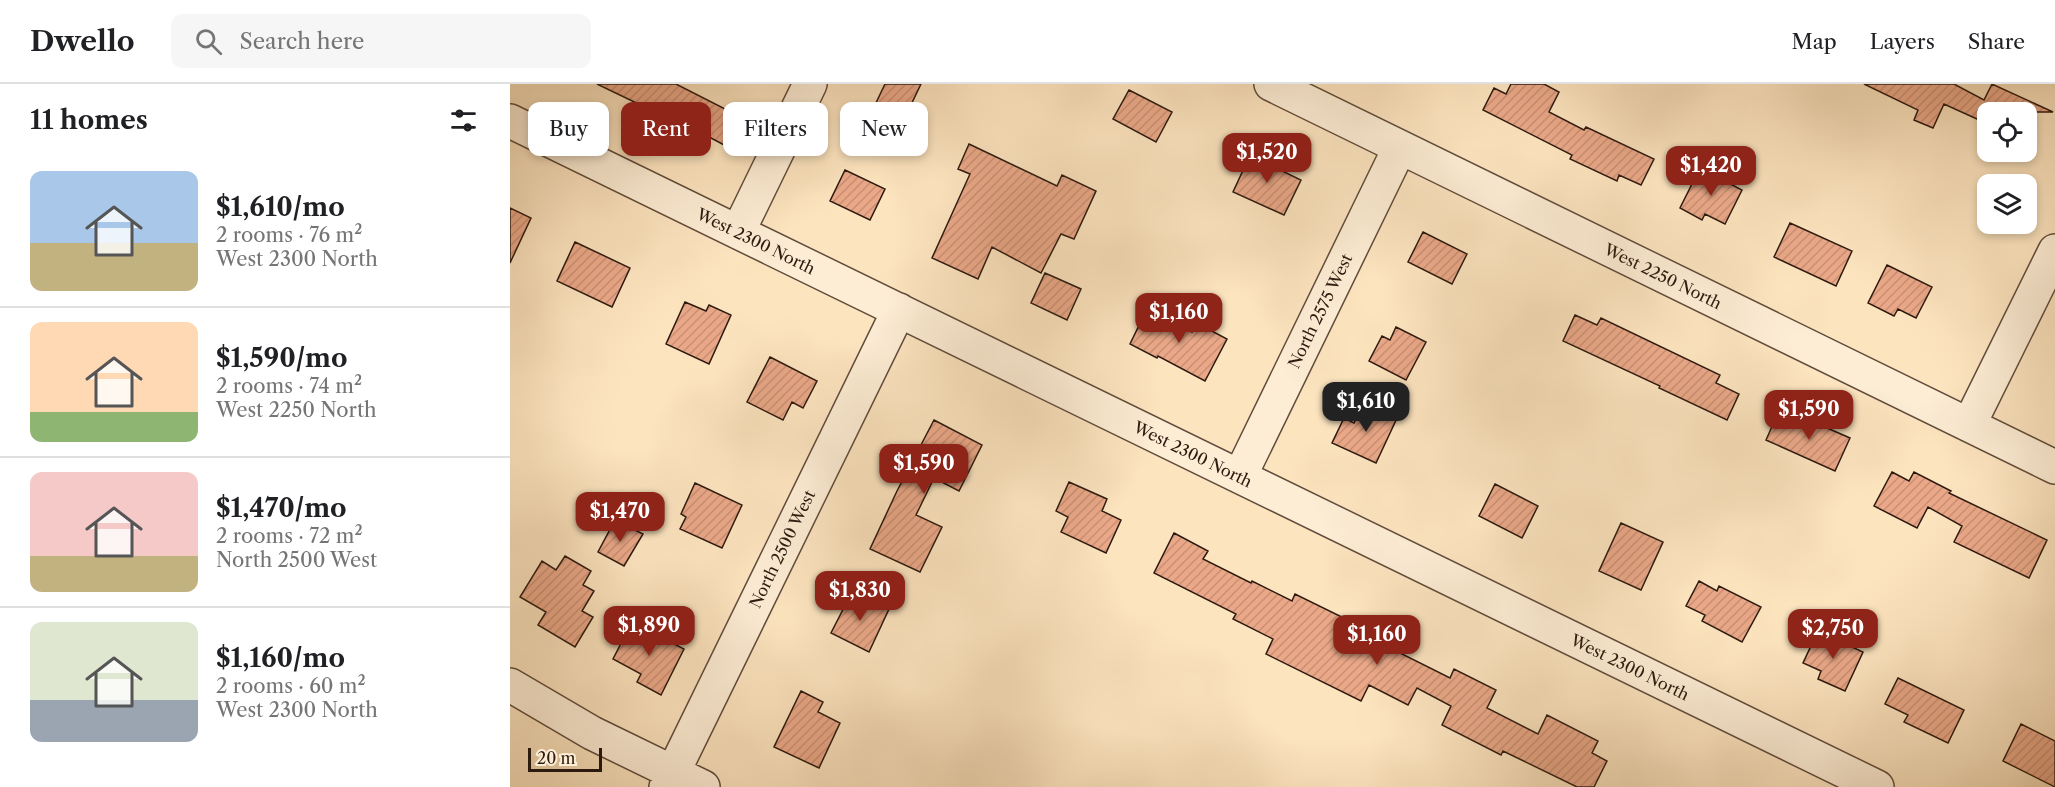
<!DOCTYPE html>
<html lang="en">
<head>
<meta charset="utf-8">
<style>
  body { margin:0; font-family:"Libre Caslon Text",serif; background:#f6f6f6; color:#202124; height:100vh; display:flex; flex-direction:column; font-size:22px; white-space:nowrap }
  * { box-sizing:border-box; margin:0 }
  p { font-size:20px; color:#757577 }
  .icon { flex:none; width:33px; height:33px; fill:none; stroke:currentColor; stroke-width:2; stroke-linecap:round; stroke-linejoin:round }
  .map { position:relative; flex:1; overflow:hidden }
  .side { display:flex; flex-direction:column; background:#fff; width:510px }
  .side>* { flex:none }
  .guide { position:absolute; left:18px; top:18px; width:570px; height:54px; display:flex; gap:12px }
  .tools { position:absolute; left:1467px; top:18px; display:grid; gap:12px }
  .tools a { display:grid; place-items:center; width:60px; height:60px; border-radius:12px; background:#fff; box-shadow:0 3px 9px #0003; font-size:30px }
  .scale { position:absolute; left:18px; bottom:15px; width:74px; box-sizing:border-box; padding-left:6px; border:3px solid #2d1a0f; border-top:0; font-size:16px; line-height:21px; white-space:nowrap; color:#2d1a0f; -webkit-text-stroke:4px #fdedd5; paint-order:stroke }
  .price { position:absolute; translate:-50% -51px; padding:0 14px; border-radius:12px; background:#8f2418; color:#fff; font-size:20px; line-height:39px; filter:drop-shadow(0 2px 3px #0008) }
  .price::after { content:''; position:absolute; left:50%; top:36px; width:18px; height:14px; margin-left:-9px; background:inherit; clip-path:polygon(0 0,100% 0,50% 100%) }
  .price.active { background:#222; color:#fff }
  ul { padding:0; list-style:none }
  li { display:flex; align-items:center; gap:18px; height:150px; padding:0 30px }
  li+li { border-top:2px solid #e0e0e0 }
  li span { display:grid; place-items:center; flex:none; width:168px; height:120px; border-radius:12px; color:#555 }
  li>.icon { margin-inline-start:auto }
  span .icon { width:72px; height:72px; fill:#fffc; stroke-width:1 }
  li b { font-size:26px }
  h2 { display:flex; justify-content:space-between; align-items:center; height:72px; padding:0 30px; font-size:26px }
  .chip { padding:0 21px; border-radius:12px; background:#fff; box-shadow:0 3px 9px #0003; font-size:21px; line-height:54px }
  .chip.active { background:#8f2418; color:#fff }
  header { display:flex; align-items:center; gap:36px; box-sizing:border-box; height:84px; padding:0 30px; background:#fff; border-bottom:2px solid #e0e0e0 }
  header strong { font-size:28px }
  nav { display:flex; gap:33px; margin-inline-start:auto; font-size:21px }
  .search { width:420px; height:54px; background:#f6f6f6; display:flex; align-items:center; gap:15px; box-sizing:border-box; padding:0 21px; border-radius:12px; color:#757577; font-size:22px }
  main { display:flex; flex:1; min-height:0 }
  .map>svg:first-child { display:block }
</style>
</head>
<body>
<header>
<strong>Dwello</strong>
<div class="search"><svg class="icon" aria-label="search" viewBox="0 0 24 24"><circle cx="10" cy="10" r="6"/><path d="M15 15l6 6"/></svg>Search here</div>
<nav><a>Map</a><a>Layers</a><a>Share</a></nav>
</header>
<main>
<section class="side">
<h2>11 homes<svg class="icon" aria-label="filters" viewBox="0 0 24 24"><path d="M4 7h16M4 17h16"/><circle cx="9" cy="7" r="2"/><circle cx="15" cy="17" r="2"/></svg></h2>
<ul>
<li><span style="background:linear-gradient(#a9c7e8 60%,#c2b280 0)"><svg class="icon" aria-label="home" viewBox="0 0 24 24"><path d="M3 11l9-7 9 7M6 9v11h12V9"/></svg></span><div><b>$1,610/mo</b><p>2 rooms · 76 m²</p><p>West 2300 North</p></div></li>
<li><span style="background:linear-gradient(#ffd9b3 75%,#8fb573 0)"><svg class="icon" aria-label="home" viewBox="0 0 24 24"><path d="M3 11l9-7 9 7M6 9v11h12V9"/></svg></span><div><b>$1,590/mo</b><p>2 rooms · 74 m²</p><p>West 2250 North</p></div></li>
<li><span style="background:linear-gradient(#f6c9c9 70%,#c2b280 0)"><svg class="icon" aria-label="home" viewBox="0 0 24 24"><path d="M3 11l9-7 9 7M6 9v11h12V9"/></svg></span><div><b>$1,470/mo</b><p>2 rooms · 72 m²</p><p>North 2500 West</p></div></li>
<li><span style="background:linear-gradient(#dfe7d0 65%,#9aa5b1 0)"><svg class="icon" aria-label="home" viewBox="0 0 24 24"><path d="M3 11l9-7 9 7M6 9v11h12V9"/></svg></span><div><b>$1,160/mo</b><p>2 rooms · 60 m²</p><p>West 2300 North</p></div></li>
</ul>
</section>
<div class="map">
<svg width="1545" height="703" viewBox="0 0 1545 703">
  <defs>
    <pattern id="building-hatch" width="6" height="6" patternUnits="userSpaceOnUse" patternTransform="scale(1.5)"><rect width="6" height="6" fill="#eaa888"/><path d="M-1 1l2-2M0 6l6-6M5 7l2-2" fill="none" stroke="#c99074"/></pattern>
  </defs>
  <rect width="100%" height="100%" fill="#fce4bf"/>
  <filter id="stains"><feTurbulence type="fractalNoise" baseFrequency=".00333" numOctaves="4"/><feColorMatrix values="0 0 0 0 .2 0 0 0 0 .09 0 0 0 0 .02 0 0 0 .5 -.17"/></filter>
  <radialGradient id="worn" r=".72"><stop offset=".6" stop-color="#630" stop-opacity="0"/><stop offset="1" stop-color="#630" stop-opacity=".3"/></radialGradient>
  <path fill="url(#building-hatch)" stroke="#2d1a0f" stroke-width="1.5" d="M87,0H166L229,32L214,61L143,23L141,26Z
    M375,0H411L399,25L408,29L392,62L354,44Z
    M1001,0H1034L1049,8L1039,28L1074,46L1076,43L1144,75L1131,101L1109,91L1107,97L1060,75L1062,71L973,26L984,4L996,10Z
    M1354,0H1444L1474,16L1482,0L1543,28H1478V40L1434,20L1423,44L1404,36L1408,26Z
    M619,6L662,28L646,58L603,35Z
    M459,60L547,102L552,91L586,107L564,155L551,150L531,189L482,163L468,195L422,174L460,90L448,85Z
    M742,67L771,80L768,85L791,96L774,131L723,108Z
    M1190,84L1232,106L1215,140L1195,130L1192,136L1170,124Z
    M335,86L375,105L360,136L320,117Z
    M0,124L21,134L0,179Z
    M1280,139L1342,167L1326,202L1264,173Z
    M913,148L957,170L942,200L898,178Z
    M65,158L120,184L102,223L47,197Z
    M1377,181L1422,203L1406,234L1388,225L1384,232L1358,219Z
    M535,189L571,205L557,236L521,219Z
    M175,218L196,227L199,221L221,231L199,280L156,260Z
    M637,225L682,248L687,239L717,255L695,297L648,272L647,274L620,260Z
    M1065,231L1087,241L1091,234L1210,291L1206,299L1229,310L1217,336L1149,304L1150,302L1053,257Z
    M886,243L916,258L896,296L859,277L872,252L880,256Z
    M260,273L307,297L293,324L282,318L273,336L237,318Z
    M854,319L887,334L866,379L822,359L834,334L844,339Z
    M1268,329L1289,339L1292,333L1340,354L1325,387L1256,356Z
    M424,336L472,361L449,407L424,394L406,431L432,443L410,488L360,465L387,407Z
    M1382,388L1399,397L1404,388L1441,407L1439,409L1537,456L1519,494L1444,458L1452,442L1418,423L1407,444L1364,422Z
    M559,398L597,415L592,427L611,436L596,469L551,448L558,433L546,427Z
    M185,399L232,421L212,464L170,445L176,433L171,430Z
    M985,400L1028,422L1012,454L969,432Z
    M105,436L133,450L114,482L88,468Z
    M1111,439L1153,458L1131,506L1089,487Z
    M664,449L698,467L693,475L741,499L742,497L782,517L785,510L854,544L855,541L882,555L878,563L940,594L944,585L986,606L977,624L1028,650L1037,631L1088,657L1082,669L1097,677L1084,703H1067L993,667L991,671L932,641L941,622L907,604L898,621L859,601L851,617L756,570L763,555L723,535L726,530L644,489Z
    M55,472L81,487L73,501L84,507L72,527L83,533L65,563L28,541L36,528L10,513L32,477L46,486Z
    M1189,497L1207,507L1209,502L1251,523L1232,558L1192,537L1195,531L1176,522Z
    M342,508L379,525L359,568L321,549Z
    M122,538L174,565L151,611L127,598L131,590L103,575Z
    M1308,547L1353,568L1335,607L1308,595L1311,587L1293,579Z
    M1388,594L1454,626L1438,659L1394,638L1398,631L1375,620Z
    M291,607L313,618L308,628L330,639L309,684L264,663Z
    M1511,640L1545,657V703L1493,677Z"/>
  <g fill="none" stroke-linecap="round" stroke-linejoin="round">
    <defs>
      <path id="minor" d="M761,0L1545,383
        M0,37L1367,703
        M228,148L300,0
        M1459,341L1545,167
        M730,392L890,63
        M0,601L82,649L193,703
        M156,703L389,226"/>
    </defs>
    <use href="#minor" stroke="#614c3b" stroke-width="36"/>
    <use href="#minor" stroke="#fdedd5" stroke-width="33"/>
  </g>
  <g text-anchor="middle" stroke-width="6" stroke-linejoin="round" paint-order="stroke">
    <g font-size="16" fill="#2d1a0f" stroke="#fdedd5">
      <text transform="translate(246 157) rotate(26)" y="6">West 2300 North</text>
      <text transform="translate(1153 192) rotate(26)" y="6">West 2250 North</text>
      <text transform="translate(810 227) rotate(-64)" y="6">North 2575 West</text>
      <text transform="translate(683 370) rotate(26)" y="6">West 2300 North</text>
      <text transform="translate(272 465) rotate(-64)" y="6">North 2500 West</text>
      <text transform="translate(1120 583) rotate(26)" y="6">West 2300 North</text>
    </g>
  </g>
  <rect width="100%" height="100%" filter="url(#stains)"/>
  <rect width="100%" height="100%" fill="url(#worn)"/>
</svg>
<div class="tools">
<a><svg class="icon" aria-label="locate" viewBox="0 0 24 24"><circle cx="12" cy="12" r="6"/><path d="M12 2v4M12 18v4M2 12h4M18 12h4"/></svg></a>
<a><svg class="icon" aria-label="layers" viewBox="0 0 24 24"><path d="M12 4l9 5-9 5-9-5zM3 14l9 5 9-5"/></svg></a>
</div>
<div class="scale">20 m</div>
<b class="price" style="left:757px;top:100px">$1,520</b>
<b class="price" style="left:1201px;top:113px">$1,420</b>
<b class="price" style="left:669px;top:260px">$1,160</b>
<b class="price active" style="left:856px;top:349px">$1,610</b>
<b class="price" style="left:1299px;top:357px">$1,590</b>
<b class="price" style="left:414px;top:411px">$1,590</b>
<b class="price" style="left:110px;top:459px">$1,470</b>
<b class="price" style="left:350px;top:538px">$1,830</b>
<b class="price" style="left:139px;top:573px">$1,890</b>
<b class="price" style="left:1323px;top:576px">$2,750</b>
<b class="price" style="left:867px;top:582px">$1,160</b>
<div class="guide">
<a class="chip">Buy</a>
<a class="chip active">Rent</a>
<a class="chip">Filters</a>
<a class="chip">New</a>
</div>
</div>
</main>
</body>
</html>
